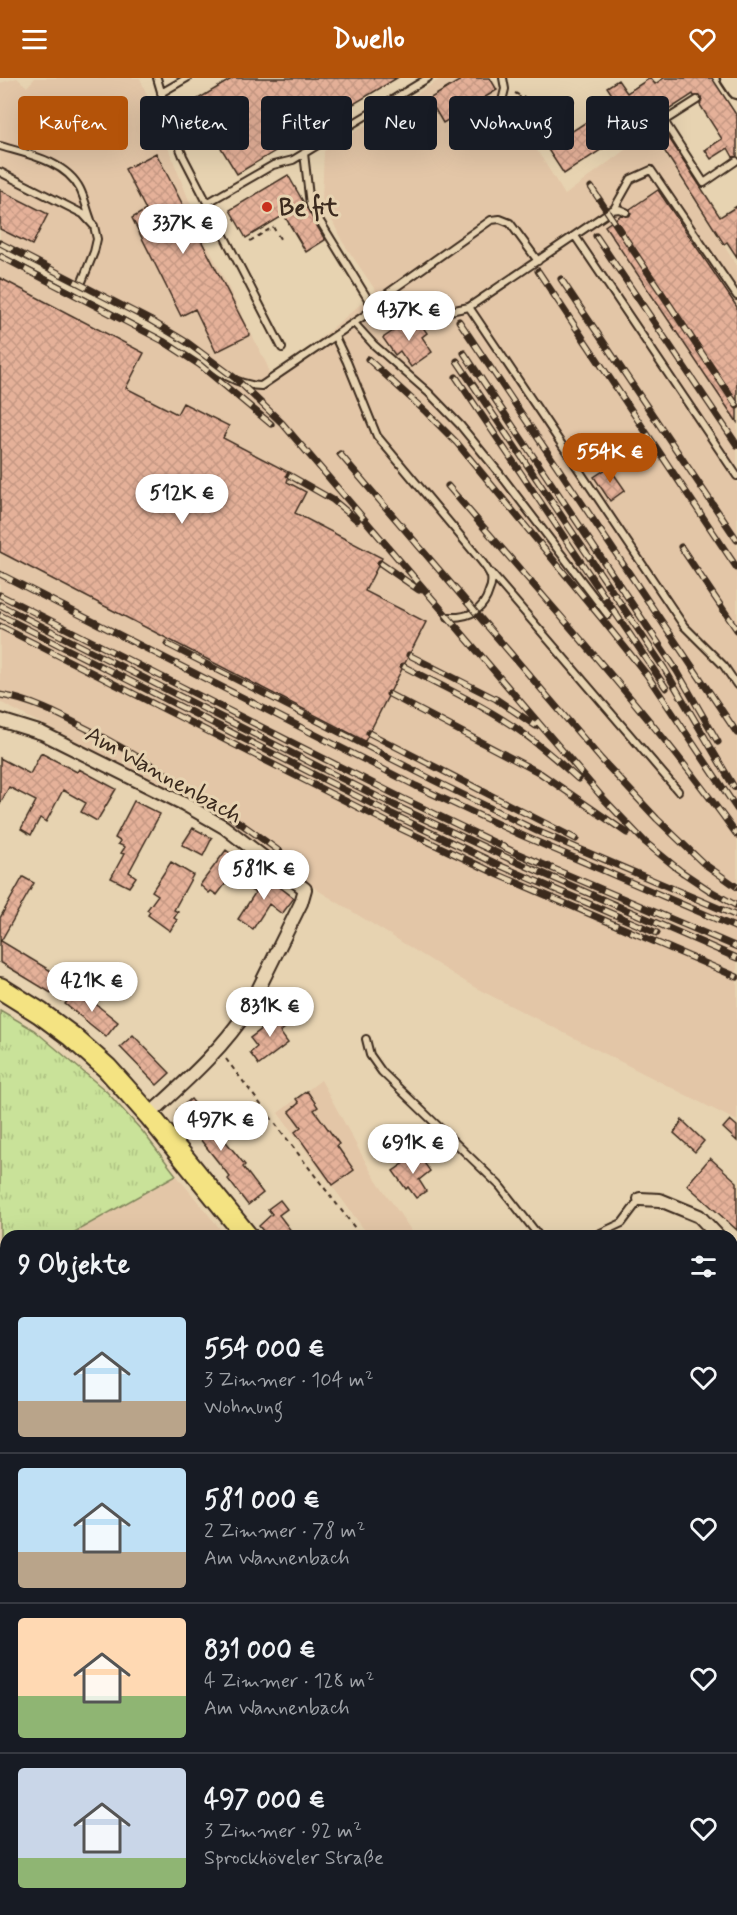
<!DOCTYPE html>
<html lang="de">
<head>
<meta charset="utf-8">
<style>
  body { margin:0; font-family:Mynerve,sans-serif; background:#20242c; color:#f1f3f6; height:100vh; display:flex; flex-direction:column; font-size:22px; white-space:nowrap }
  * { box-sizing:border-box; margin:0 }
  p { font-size:20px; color:#9ea1a6 }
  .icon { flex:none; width:33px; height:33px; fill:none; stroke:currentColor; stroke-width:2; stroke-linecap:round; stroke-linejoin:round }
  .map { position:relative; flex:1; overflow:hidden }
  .sheet { position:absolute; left:0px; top:1152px; width:738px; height:686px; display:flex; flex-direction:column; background:#171b24; border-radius:18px 18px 0 0; box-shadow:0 6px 24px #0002 }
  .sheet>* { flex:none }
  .guide { position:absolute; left:18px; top:18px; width:702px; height:54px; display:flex; gap:12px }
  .price { position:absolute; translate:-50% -51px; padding:0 14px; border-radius:21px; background:#fff; color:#222; font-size:20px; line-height:39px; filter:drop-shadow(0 2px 3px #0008) }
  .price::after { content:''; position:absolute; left:50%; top:36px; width:18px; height:14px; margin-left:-9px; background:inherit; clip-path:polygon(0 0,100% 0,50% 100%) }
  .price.selected { background:#b45309; color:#fff }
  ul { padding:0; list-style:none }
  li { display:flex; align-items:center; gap:18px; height:150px; padding:0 18px }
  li+li { border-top:2px solid #363941 }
  li span { display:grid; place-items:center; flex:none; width:168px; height:120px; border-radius:6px; color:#555 }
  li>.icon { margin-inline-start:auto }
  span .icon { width:72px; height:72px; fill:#fffc; stroke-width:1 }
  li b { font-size:26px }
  h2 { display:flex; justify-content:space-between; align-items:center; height:72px; padding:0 18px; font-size:26px }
  .pill { padding:0 21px; border-radius:6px; background:#171b24; box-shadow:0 6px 24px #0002; font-size:21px; line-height:54px }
  .pill.selected { background:#b45309; color:#fff }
  header { display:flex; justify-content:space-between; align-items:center; height:78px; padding:0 18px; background:#b45309; color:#fff; font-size:27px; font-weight:700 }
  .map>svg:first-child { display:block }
</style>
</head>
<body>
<header><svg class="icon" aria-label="menu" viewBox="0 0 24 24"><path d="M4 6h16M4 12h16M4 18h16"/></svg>Dwello<svg class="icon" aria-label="heart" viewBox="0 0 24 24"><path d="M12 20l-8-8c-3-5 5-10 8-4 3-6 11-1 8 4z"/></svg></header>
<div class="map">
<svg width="737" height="1837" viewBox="0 0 737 1837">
  <defs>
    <pattern id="industrial-grid" width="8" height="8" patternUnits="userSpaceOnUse" patternTransform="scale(1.5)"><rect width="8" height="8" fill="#e3c6a7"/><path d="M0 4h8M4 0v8" fill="none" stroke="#c4aa8f"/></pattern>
    <pattern id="grass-tufts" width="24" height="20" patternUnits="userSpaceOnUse" patternTransform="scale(1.5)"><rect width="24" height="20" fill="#c9e299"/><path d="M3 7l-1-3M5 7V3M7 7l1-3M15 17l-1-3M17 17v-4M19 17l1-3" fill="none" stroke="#aec283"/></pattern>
    <pattern id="building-cross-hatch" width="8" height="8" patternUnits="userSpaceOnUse" patternTransform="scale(1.5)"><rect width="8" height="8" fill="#e5b199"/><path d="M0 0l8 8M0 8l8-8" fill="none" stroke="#c59883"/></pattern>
  </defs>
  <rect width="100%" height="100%" fill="#e7d3b1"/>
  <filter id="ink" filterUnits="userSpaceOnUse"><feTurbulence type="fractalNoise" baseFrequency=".0167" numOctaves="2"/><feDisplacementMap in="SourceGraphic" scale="12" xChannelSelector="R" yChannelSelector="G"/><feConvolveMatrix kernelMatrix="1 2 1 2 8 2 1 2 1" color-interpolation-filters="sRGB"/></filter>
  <g filter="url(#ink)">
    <path fill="#e3c6a7" d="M17,0L27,9L35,0H140L205,162L268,289L270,308L316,264L376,213L342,163L322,121L324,73L442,0H492L565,117L650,53L737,188V1043L474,909L316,811L234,748L0,624V5Z
      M321,1002L371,1094L415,1158H369L278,1035Z
      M176,1097L226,1158H72L71,1156Z
      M277,1832H461L459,1837H273Z"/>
    <path fill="url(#industrial-grid)" d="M737,1739V1837H734L732,1831V1741Z"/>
    <path fill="url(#grass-tufts)" stroke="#82865c" stroke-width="1.5" d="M0,932L34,952L106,1013L143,1054L176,1097L71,1156L72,1158H6V1341H0Z"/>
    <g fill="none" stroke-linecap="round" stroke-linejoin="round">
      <path stroke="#7293a1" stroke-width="4.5" d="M732,1587L737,1593"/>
    </g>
    <path fill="url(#building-cross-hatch)" stroke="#3b2a1e" stroke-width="1.5" d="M233,0H397L237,96L193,24Z
      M464,0H490L497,12L443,45L429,21Z
      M650,0L655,6L664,0H712L737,38V78L733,79L728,70L711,81L705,72L722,61L700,27L702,22L700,18H694L693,16L656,40L720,139L737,128V179L727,164L724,166L648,47L636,54L634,50L564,96L539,58L557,46L565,58L617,24L607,9L618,2L627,15Z
      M156,75L250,257L216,274L195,231L181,238L132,140L146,132L125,91Z
      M288,97L325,162L306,174L284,137L246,160L230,132Z
      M0,112L48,136L32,167L0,151Z
      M658,112L737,229V344L605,148L621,137L629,138L631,136L630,131Z
      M0,200L144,275L126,310L177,336L183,325L229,348L223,360L290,395L287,404L306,414L295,435L382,480L365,513L426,544L365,663L0,474Z
      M415,238L427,255L422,259L432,274L411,289L400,273L395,277L383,260Z
      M609,389L625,412L610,423L594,399Z
      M41,675L77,694L79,691L116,711L97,743L81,734L86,725L63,712L46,744L40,740L31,757L21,751L36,723L9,709L0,726V680L30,696Z
      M134,723L160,736L129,794L136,799L129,809L111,800L124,776L121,775L125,769L118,766L120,763L115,760Z
      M193,750L212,760L203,778L182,767Z
      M226,772L242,784L217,817L211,813L209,815L200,807Z
      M171,784L193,797L174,832L178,834L174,840L177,842L170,853L148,837L150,834L147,832L158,817L152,813Z
      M261,795L294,820L282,836L269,826L253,851L238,841L255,815L249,811Z
      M23,799L34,805L1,863L61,899L51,915L0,884V840Z
      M77,911L118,944L106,959L65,926Z
      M279,932L290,946L280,954L288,965L259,987L250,975L257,969L250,960L271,944L268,940Z
      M133,957L170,995L157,1007L120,969Z
      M307,1013L318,1029L314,1032L339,1066L337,1068L354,1092L333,1107L295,1054L301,1049L289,1033L299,1025L296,1021Z
      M191,1021L245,1087L243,1089L263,1115L248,1127L228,1101L230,1099L177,1032Z
      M682,1042L704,1063L695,1074L674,1055Z
      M730,1042L737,1048V1063L723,1050Z
      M418,1076L430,1093L419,1102L426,1113L416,1120L408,1109L406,1111L393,1093Z
      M710,1080L737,1104V1152L687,1107Z
      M280,1122L287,1131L279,1137L295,1158H267L259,1148L272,1136L268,1131Z"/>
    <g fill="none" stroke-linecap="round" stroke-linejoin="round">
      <defs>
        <path id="lane" d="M157,0L172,51L183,78L282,270
          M161,15L187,0
          M697,22L664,43L704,105L736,83
          M501,27L505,11L503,0
          M0,68C27,76 66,83 80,111C85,121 87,132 91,142
          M0,94L83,136L94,148L97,161L94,174L79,211
          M207,125L273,87L293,82L428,0
          M614,131L631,101L651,92L737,218
          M575,158L737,398
          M0,171C55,199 110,227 164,257C195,274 224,307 261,308L374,231L310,127L304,75
          M371,227L491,142L500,141L510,145L538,183
          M469,229L684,548L724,588L737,607
          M374,231L450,233L469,229L612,132L619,131L626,134
          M354,245L374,267L429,315L460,347L500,396L608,537
          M335,259L347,284L377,358L478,479C483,485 489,492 491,499C492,504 491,509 489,513C483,534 468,540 448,539
          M491,495L678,713
          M366,961L370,977L382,994L499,1107L539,1158
          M594,1158L622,1145L640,1121
          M670,1837L677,1832"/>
        <path id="street" d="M0,642L42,655L184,726L224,749L305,811L301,825L250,928C224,970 185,1004 149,1037
          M640,1121L660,1122L699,1138L718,1158
          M732,1173L737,1179
          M0,1412L6,1415
          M0,1562L6,1563
          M732,1642L737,1641
          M0,1737L6,1719
          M486,1837L489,1832"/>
        <path id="secondary" d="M729,0L737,12"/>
        <path id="primary" d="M0,910L40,935L71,958L107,990L149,1037L247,1158
          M702,1832L707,1837"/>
      </defs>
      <use href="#lane" stroke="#3b2a1e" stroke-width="10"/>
      <use href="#street" stroke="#3b2a1e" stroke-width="16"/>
      <use href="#secondary" stroke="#3b2a1e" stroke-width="21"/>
      <use href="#primary" stroke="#3b2a1e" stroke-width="24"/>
      <path stroke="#3b2a1e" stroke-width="2" stroke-dasharray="4.5 4.5" stroke-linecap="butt" d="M515,15L556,37L568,56
        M520,18L517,26L534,52
        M544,30L575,23
        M250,163L273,149L282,164
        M226,981L361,1158
        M732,1457L737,1462
        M377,1832V1837"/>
      <use href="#lane" stroke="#e7d3b1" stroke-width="6"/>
      <use href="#street" stroke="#e7d3b1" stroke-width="12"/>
      <use href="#secondary" stroke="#e7d3b1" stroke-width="16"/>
      <use href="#primary" stroke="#f4e382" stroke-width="20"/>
      <path stroke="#3b2a1e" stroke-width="1.5" d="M0,1398L6,1401
        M732,1645L737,1644"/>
      <defs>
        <path id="rail" d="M591,109L737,328
          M596,158L737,367
          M0,165L150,242L188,265L235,300L282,345L602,719L645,764L683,795
          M0,178L163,263L200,287L271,346
          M538,193L737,490
          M561,201L737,462
          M459,243L737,655
          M464,275L677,593L718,664
          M368,281L426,334L457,365L602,541L647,597L737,731
          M457,283L664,590L734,709
          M456,299L666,610
          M340,376L601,681L657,741L703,785L737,809
          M289,397L333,422L357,442
          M448,408C546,523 649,634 737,757
          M681,469L737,552
          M380,485L419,512
          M0,496L416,708L521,757L737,850
          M0,517L402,720L514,774L737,869
          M0,527L394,727L510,781L737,880
          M0,537L392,736L501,788L657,855
          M0,548L389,745L499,797L737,899
          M167,566L433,702L537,753L737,838
          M409,577L496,621L536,648
          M403,588C437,606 473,622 505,643C531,659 555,680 578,701
          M389,616L540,695L627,755
          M0,617C33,622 64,639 93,654C164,691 231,737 295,785
          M369,655L576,761
          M676,790L709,812L737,828"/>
      </defs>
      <use href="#rail" stroke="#3b2a1e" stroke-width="7"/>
      <use href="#rail" stroke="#e7d3b1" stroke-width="4.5" stroke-dasharray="14" stroke-linecap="butt"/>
    </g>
  </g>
  <circle fill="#c8321e" stroke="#e7d3b1" stroke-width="2" cx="267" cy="129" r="6"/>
  <g text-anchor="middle" stroke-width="6" stroke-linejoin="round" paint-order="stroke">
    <g font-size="24" font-weight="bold" fill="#3b2a1e" stroke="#e7d3b1" text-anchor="start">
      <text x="279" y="137">Be fit</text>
    </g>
    <g font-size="24" fill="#3b2a1e" stroke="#e7d3b1">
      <text transform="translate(164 696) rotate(29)" y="8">Am Wannenbach</text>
    </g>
  </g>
</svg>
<b class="price" style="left:183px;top:177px">337K €</b>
<b class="price" style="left:409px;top:264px">437K €</b>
<b class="price selected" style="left:610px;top:406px">554K €</b>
<b class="price" style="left:182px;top:447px">512K €</b>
<b class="price" style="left:264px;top:823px">581K €</b>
<b class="price" style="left:92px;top:935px">421K €</b>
<b class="price" style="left:270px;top:960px">831K €</b>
<b class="price" style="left:221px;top:1074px">497K €</b>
<b class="price" style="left:413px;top:1097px">691K €</b>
<div class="guide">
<a class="pill selected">Kaufen</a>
<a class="pill">Mieten</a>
<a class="pill">Filter</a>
<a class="pill">Neu</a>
<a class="pill">Wohnung</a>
<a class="pill">Haus</a>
</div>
<section class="sheet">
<h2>9 Objekte<svg class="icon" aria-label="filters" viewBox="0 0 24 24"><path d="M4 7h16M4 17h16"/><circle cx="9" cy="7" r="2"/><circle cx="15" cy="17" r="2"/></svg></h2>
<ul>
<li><span style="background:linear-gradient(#bfe0f5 70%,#b9a48a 0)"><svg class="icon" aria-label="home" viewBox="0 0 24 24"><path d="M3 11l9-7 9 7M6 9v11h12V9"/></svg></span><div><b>554 000 €</b><p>3 Zimmer · 104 m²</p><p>Wohnung</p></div><svg class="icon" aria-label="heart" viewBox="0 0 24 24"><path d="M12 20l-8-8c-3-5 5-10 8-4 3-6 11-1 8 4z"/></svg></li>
<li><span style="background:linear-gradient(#bfe0f5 70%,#b9a48a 0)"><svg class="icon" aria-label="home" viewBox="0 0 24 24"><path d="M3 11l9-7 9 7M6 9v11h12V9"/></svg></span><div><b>581 000 €</b><p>2 Zimmer · 78 m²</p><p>Am Wannenbach</p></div><svg class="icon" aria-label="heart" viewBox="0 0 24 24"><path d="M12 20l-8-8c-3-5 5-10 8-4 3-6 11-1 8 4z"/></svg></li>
<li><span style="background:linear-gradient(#ffd9b3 65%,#8fb573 0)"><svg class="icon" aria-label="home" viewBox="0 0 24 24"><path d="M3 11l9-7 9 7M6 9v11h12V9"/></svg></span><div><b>831 000 €</b><p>4 Zimmer · 128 m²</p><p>Am Wannenbach</p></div><svg class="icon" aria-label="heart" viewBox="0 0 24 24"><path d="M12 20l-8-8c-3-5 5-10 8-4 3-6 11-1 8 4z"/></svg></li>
<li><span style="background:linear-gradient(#c9d6e8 75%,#8fb573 0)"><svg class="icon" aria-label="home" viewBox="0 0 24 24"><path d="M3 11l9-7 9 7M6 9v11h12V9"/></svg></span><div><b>497 000 €</b><p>3 Zimmer · 92 m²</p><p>Sprockhöveler Straße</p></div><svg class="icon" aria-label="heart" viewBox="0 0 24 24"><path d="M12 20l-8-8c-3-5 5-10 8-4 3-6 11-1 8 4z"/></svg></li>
</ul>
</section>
</div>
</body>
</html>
